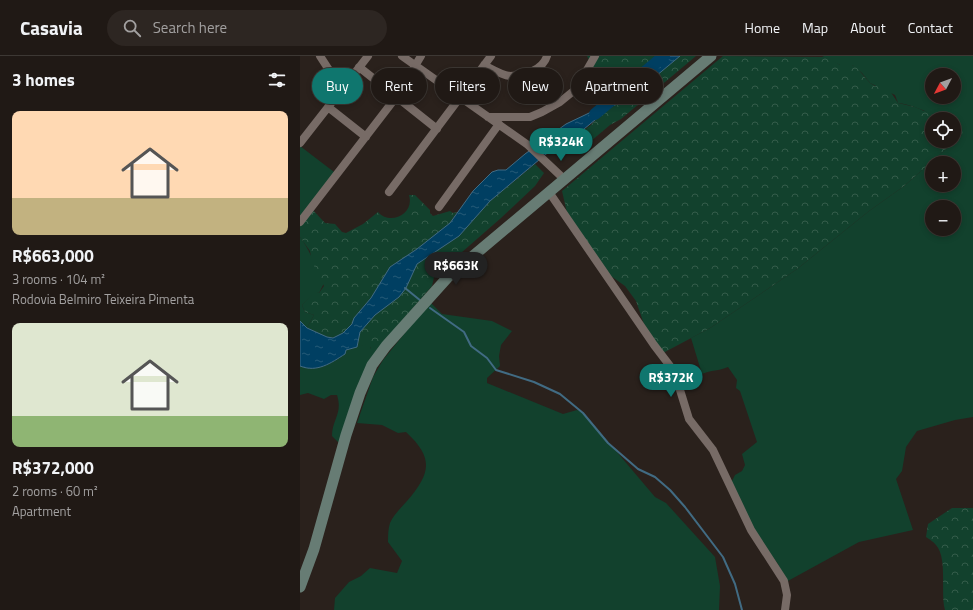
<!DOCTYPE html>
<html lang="en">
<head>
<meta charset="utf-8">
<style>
  body { margin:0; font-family:"Titillium Web",sans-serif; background:#2d2622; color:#f1f3f6; height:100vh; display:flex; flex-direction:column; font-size:15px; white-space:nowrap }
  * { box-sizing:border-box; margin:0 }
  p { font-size:13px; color:#a2a0a0 }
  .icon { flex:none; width:22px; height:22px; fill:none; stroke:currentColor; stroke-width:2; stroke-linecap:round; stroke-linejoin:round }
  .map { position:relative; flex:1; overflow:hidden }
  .sheet { display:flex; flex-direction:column; background:#201915; width:300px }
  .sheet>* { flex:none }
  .top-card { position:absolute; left:12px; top:12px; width:380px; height:36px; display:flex; gap:8px }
  .needle { width:26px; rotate:229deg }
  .buttons { position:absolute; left:625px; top:12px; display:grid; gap:8px }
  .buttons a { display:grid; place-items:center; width:36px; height:36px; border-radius:50%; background:#201915; box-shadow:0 2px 6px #0003,0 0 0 1px #3d3834; font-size:20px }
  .price { position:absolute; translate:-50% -34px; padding:0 9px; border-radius:14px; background:#0f766e; color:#fff; font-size:13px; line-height:26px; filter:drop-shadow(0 1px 2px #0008) }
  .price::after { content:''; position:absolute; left:50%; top:24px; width:12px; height:9px; margin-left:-6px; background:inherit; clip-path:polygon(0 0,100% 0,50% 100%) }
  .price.on { background:#222; color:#fff }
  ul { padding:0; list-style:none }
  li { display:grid; align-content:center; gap:8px; height:212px; padding:0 12px }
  li span { display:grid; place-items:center; height:124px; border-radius:8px; color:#555 }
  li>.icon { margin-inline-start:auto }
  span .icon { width:72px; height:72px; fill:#fffc; stroke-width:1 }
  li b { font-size:17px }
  h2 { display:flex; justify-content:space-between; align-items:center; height:48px; padding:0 12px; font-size:17px }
  .pill { padding:0 14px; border-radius:18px; background:#201915; box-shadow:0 2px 6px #0003,0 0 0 1px #3d3834; font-size:14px; line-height:36px }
  .pill.on { background:#0f766e; color:#fff }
  header { display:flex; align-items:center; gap:24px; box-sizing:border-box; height:56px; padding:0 20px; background:#201915; border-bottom:1px solid #3d3834 }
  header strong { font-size:19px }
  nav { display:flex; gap:22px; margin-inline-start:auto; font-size:14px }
  .search { width:280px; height:36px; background:#2d2622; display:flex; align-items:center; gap:10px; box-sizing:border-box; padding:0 14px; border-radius:22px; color:#a2a0a0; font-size:15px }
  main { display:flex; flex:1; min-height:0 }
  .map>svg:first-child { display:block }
</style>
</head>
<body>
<header>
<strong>Casavia</strong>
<div class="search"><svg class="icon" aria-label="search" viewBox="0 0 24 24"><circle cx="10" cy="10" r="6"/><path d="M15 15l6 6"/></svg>Search here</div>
<nav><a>Home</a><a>Map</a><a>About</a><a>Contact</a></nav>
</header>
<main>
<section class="sheet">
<h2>3 homes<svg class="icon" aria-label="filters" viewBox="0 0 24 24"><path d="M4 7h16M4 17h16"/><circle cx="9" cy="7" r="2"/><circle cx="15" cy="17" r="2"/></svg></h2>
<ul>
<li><span style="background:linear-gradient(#ffd9b3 70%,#c2b280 0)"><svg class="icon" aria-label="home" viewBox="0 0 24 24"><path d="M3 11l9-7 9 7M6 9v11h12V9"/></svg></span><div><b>R$663,000</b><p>3 rooms · 104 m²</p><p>Rodovia Belmiro Teixeira Pimenta</p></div></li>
<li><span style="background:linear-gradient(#dfe7d0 75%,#8fb573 0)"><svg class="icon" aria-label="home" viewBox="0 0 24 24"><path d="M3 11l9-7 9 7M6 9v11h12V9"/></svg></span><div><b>R$372,000</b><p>2 rooms · 60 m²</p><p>Apartment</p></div></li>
</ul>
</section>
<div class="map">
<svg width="673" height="554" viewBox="0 0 673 554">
  <defs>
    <pattern id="forest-crowns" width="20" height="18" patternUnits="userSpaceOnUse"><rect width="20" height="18" fill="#12412d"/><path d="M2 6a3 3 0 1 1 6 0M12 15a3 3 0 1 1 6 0" fill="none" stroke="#345c4a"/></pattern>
    <pattern id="water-ripples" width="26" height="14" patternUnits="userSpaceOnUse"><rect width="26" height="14" fill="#003f62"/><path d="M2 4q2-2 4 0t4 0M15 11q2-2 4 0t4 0" fill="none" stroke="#255a77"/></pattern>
  </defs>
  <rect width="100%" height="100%" fill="#2a211c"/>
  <path fill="#12412d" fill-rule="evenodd" d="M522,0H673V361L655,364L617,375L606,391L602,415L596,423L613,474L559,486L486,526L478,508L456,479L431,427L435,419L442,415L445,409L442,398L457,386L440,335L436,332L437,324L428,311C419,315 411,314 402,318L391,282L410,272L497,213L569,155L604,130L662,79L660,72L654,71V63C637,63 617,49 598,47L595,39L570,27L562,17L552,9H540ZM632,19H654V41H632ZM632,107H654V129H632ZM632,151H654V173H632Z
    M0,90L38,119L0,167Z
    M0,181C11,195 15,212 24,227L19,237L15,236L2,249L5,256L14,259L7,272L0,265Z
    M130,246L142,258L192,265L212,275L201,289L199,300L200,310L187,322V327L263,358L277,354L283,356L355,441L366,447L415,501L420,530L419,554H34L35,542L49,526L61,520L70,512L97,517L102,505L88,486C88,480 88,473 90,467C94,458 101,452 107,445C131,417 134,402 106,376L98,377L82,369L57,367L73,321L83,304Z
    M66,288H70V292L76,295L41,389L32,380C32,363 43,358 37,339H31L24,343L8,337L0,339V310C17,317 31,307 45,298L46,294Z"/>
  <path fill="url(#forest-crowns)" d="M287,0H361L329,33L318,39L308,48L301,44L300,26Z
    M380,0H396L321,63L310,69L278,96H274L269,85L291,69L303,56L312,50L326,45Z
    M423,0L527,1L540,9H552L557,12L570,27L575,30L584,26L598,47L615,51L624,55L634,56L637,59L646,61L647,63H632V85H654V71L663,73L662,79L604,130L569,155L497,213L410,272L363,297L344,268L336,245L325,230L311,220L268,161L262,135Z
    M235,108L244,117L235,130L201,162L138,217L134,221L132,230L76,295L72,296L69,288L57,291L60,276L75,259L99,241L106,232L117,208L159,180L190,145Z
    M109,139H115L130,154V157L133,160L150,155L153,157L157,156L150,167L117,193L90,211L71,242L54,262L52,268L43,277L33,282L27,281L7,272L14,259L5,256L2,249L15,235L19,237L24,230L12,206L10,195L0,181V167L11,152L25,167L35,168L42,176L46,177L63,168L78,156C90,170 115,158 109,139Z
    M652,452H673V554H645C640,538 648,502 636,489C634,486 629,483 626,481L628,468Z"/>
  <path fill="url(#water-ripples)" stroke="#416b83" d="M361,0H380L326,45L312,50L273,82L253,95L246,98L190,145L159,180L117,208L106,232L99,241L75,259L60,276L57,291L46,294L45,298C31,307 17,317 0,310V265L7,272L27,281L33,282L43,277L52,268L54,262L71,242L90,211L117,193L150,167L173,135L192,116L198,114H206L225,98L266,68L308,48L318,39L329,33Z"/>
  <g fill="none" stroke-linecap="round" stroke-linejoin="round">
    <path stroke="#416b83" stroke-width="2" d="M105,232L121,245
      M130,252L164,276L171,290L187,302L196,314L234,326L260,338L283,357L308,387L338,413L355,421L370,434L385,451L423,501L435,528L442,554"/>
    <path stroke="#003f62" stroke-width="12" d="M295,58L364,0"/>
    <path stroke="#776b66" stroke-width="8" d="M20,0L42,34
      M102,0L228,89L264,123
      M184,9C192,13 201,19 210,20C224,20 243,14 247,0
      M59,11L137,73
      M28,51L66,81
      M188,61H230L242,56L260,46L276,33L295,0
      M0,87L68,0
      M89,136L191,0
      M249,136L354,289L370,310L376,321L389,363L413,394L451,474L484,525L487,539L485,554
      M139,151L199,68
      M0,166L97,40L121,0"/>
    <path stroke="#677c74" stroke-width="11" d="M0,531L14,493L46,379L60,337L72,309L86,290L148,221L411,0"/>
  </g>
</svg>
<div class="buttons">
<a><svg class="needle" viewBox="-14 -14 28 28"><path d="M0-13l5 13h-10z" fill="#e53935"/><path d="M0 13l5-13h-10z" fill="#a2a0a0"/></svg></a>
<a><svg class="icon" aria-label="locate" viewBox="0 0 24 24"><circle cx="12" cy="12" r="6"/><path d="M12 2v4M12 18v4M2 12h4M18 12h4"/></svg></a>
<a>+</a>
<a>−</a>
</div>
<b class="price" style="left:261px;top:106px">R$324K</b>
<b class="price on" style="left:156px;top:230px">R$663K</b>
<b class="price" style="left:371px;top:342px">R$372K</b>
<div class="top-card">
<a class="pill on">Buy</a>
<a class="pill">Rent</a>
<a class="pill">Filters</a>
<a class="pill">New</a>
<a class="pill">Apartment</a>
</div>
</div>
</main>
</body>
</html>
